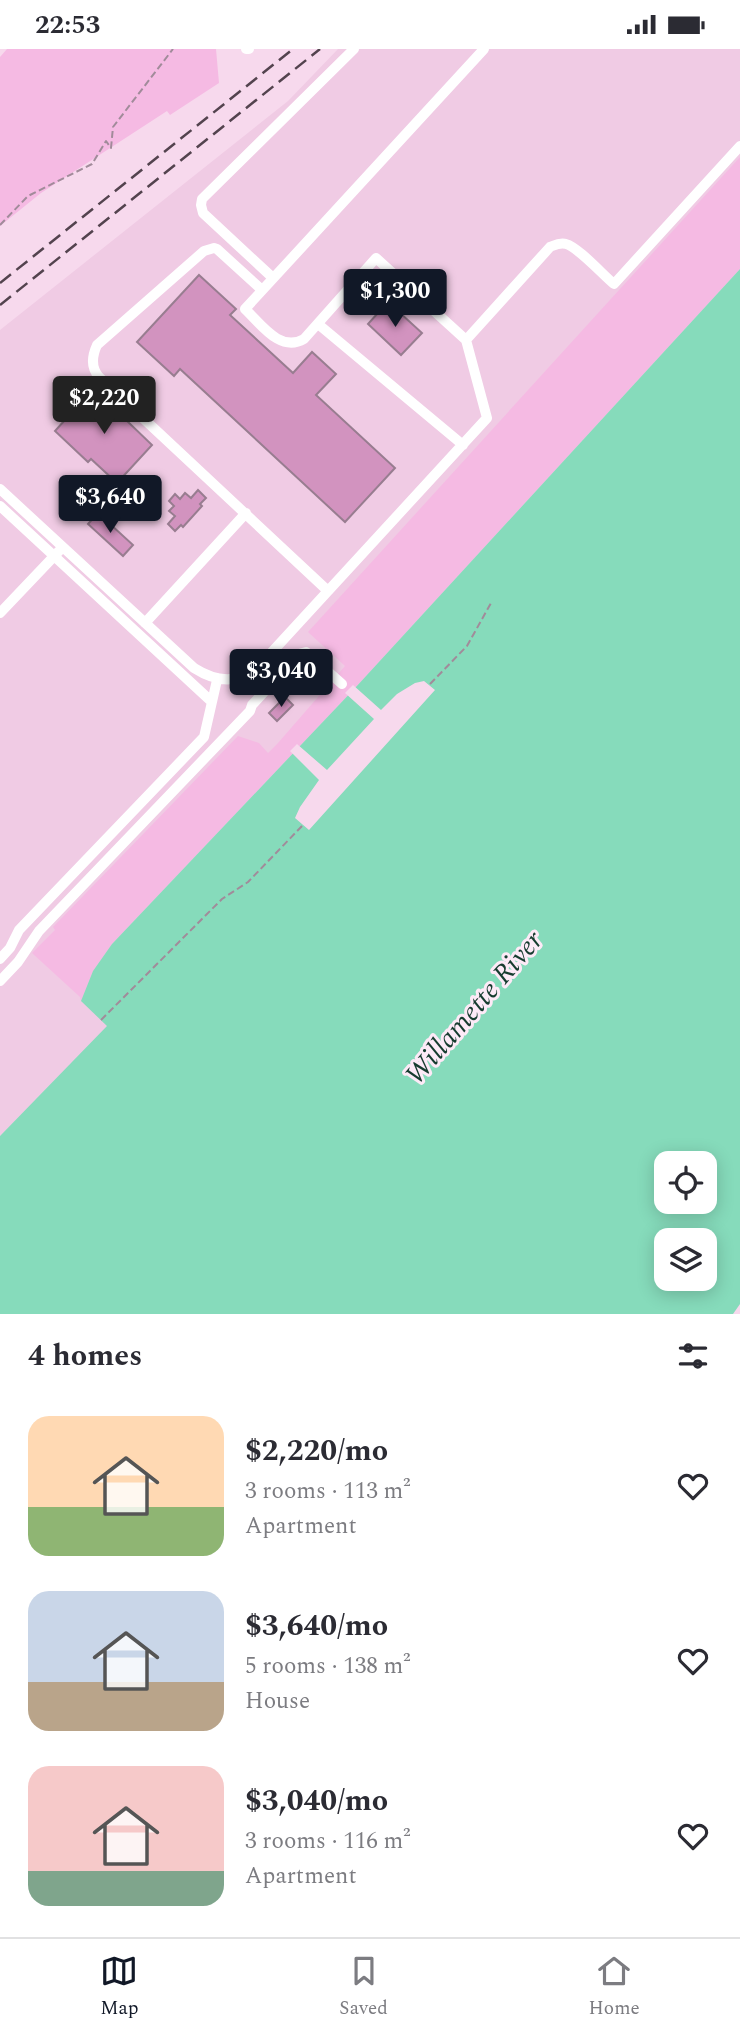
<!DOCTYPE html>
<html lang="en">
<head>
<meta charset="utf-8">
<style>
  body { margin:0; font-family:Spectral,serif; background:#f7f7f7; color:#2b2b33; height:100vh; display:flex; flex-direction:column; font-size:26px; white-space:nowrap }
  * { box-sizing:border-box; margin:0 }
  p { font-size:23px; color:#7c7c81 }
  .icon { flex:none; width:38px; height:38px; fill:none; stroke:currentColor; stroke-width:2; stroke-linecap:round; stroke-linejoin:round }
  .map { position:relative; height:1265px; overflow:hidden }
  .panel { display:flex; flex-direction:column; background:#fff; flex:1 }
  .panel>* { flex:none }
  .fabs { position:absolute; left:654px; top:1102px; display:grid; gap:14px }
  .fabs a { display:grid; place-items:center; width:63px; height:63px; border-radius:14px; background:#fff; box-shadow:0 4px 18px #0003; font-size:35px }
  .price { position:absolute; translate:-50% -60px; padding:0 16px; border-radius:7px; background:#111827; color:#fff; font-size:23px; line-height:46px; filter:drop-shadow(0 2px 4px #0008) }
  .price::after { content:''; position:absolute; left:50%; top:42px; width:21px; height:16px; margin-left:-10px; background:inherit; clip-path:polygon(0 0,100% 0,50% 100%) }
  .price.selected { background:#222; color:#fff }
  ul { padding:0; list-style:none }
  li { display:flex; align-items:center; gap:21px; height:175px; padding:0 28px }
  li span { display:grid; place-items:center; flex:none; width:196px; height:140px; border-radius:21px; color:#555 }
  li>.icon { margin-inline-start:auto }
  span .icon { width:84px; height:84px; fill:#fffc; stroke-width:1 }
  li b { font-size:30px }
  h2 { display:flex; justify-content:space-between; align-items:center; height:84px; padding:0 28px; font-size:30px }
  .status { display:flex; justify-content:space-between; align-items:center; height:49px; padding:0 35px; background:#fff; direction:ltr }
  .status svg { height:19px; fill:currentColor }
  .tab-bar { display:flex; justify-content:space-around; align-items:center; height:98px; border-top:2px solid #e1e1e2; background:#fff; font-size:19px; color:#7c7c81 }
  .tab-bar a { display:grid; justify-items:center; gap:4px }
  .tab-bar .selected { color:#111827 }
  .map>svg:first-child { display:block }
</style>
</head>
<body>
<div class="status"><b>22:53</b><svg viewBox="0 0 49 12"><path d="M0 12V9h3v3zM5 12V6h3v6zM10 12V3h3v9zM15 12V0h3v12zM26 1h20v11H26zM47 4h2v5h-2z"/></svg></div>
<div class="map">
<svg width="740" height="1265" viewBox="0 0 740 1265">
  <rect width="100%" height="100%" fill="#f7d9ed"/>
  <path fill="#f0cbe4" d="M338,0H740V220L355,639L112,895L108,977L0,1087V281L288,52Z"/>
  <path fill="#f5bae3" d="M7,0H216L219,34L170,66L167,62L41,144L0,177V8Z
    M740,108V220L355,639L112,895L93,922L81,952L80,948L32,904L55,881L53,878L238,687L259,694L268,704L278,694L345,617L308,583Z"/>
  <path fill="#86dbbb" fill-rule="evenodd" d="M740,220V1255L733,1265H0V1087L107,977L81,952L93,922L112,895L355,639ZM667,1115H705V1153H667ZM667,1192H705V1230H667Z"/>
  <path fill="#f7d9ed" d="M424,632L435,641L309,781L295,769L300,758L319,731L290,702L297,695L327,721L374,670L345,644L353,636L381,661L397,645L415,634Z"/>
  <path fill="#d293bf" stroke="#987d90" stroke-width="2" d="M199,226L236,260L230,266L293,324L312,303L336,325L316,346L395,419L345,473L180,320L174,327L137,293Z
    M388,253L422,284L401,306L368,275Z
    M95,338L128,369L126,371L152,396L117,434L91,410L88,413L55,382Z
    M198,441L206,449L200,455L202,457L183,478L181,476L175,482L168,475L175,467L169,462L174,457L169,452L175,445L180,450L185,444L191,449Z
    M72,443L84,454L78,461L66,450Z
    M98,464L133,496L123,507L88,475Z
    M285,648L293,656L277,672L269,664Z"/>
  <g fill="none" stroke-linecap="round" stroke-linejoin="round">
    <path stroke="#a18b9a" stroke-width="2" stroke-dasharray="7 3.5" stroke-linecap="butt" d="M0,176L28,147L92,115L106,92L111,99L113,78L173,0
      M430,635L467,597L491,554
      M101,971L222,850L248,833L303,776"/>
    <path stroke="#fff" stroke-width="10" d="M246,0H249
      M273,229L203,164L201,156L202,150L354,0
      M262,241L217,200L214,199L204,202L97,296C92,307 91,319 99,328L328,542
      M318,275L463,396
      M466,291L376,209L304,290C280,304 261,275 245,260L484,0
      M0,440L194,619C216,633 239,636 260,616L487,369L466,291L550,198C555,196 560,193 566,195C578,198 603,226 614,235L740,97
      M0,457L212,653
      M0,564L59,502
      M145,574L246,464
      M0,910L10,899L19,881L204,688L217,631
      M0,932L18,913L39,882L250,662L252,656L299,605L306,603L342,635"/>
    <path stroke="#53434e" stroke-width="2.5" stroke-dasharray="14 7" stroke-linecap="butt" d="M0,234L293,0
      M0,256L320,0"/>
  </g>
  <g text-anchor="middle" stroke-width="6" stroke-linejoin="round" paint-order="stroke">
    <g font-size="28" font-style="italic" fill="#163c2f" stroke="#fdeaf7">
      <text transform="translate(473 958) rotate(-49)" y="10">Willamette River</text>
    </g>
  </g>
</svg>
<div class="fabs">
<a><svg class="icon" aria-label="locate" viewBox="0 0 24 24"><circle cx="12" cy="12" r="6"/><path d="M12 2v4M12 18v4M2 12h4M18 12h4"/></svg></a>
<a><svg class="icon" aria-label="layers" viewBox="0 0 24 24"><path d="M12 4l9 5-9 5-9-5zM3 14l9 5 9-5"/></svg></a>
</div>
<b class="price" style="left:395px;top:280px">$1,300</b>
<b class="price selected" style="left:104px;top:387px">$2,220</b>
<b class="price" style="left:110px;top:486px">$3,640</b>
<b class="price" style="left:281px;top:660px">$3,040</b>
</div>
<section class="panel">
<h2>4 homes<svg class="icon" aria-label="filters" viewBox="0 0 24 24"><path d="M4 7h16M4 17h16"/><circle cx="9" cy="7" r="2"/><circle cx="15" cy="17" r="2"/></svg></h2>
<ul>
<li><span style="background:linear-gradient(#ffd9b3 65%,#8fb573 0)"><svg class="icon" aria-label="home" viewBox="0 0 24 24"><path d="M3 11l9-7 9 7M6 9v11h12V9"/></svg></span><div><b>$2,220/mo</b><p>3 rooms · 113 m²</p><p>Apartment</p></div><svg class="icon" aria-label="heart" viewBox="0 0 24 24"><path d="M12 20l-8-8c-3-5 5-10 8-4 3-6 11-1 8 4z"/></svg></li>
<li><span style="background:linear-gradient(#c9d6e8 65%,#b9a48a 0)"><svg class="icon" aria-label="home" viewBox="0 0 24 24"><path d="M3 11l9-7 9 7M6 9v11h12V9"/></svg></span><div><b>$3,640/mo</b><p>5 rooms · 138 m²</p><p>House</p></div><svg class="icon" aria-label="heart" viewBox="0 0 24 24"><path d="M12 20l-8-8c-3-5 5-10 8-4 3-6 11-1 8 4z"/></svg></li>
<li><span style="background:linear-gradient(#f6c9c9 75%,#7fa58c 0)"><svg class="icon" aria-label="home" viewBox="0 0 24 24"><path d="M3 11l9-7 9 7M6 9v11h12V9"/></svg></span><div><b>$3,040/mo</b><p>3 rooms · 116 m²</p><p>Apartment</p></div><svg class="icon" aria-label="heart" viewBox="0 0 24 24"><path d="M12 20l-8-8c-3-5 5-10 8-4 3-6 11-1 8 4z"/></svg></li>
</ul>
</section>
<nav class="tab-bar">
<a class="selected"><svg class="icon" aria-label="map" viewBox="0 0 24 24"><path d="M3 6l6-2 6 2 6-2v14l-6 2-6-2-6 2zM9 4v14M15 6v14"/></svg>Map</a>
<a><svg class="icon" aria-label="saved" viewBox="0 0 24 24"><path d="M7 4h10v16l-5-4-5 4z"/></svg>Saved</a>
<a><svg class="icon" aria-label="home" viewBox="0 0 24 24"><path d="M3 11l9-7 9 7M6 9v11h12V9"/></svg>Home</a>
</nav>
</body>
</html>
